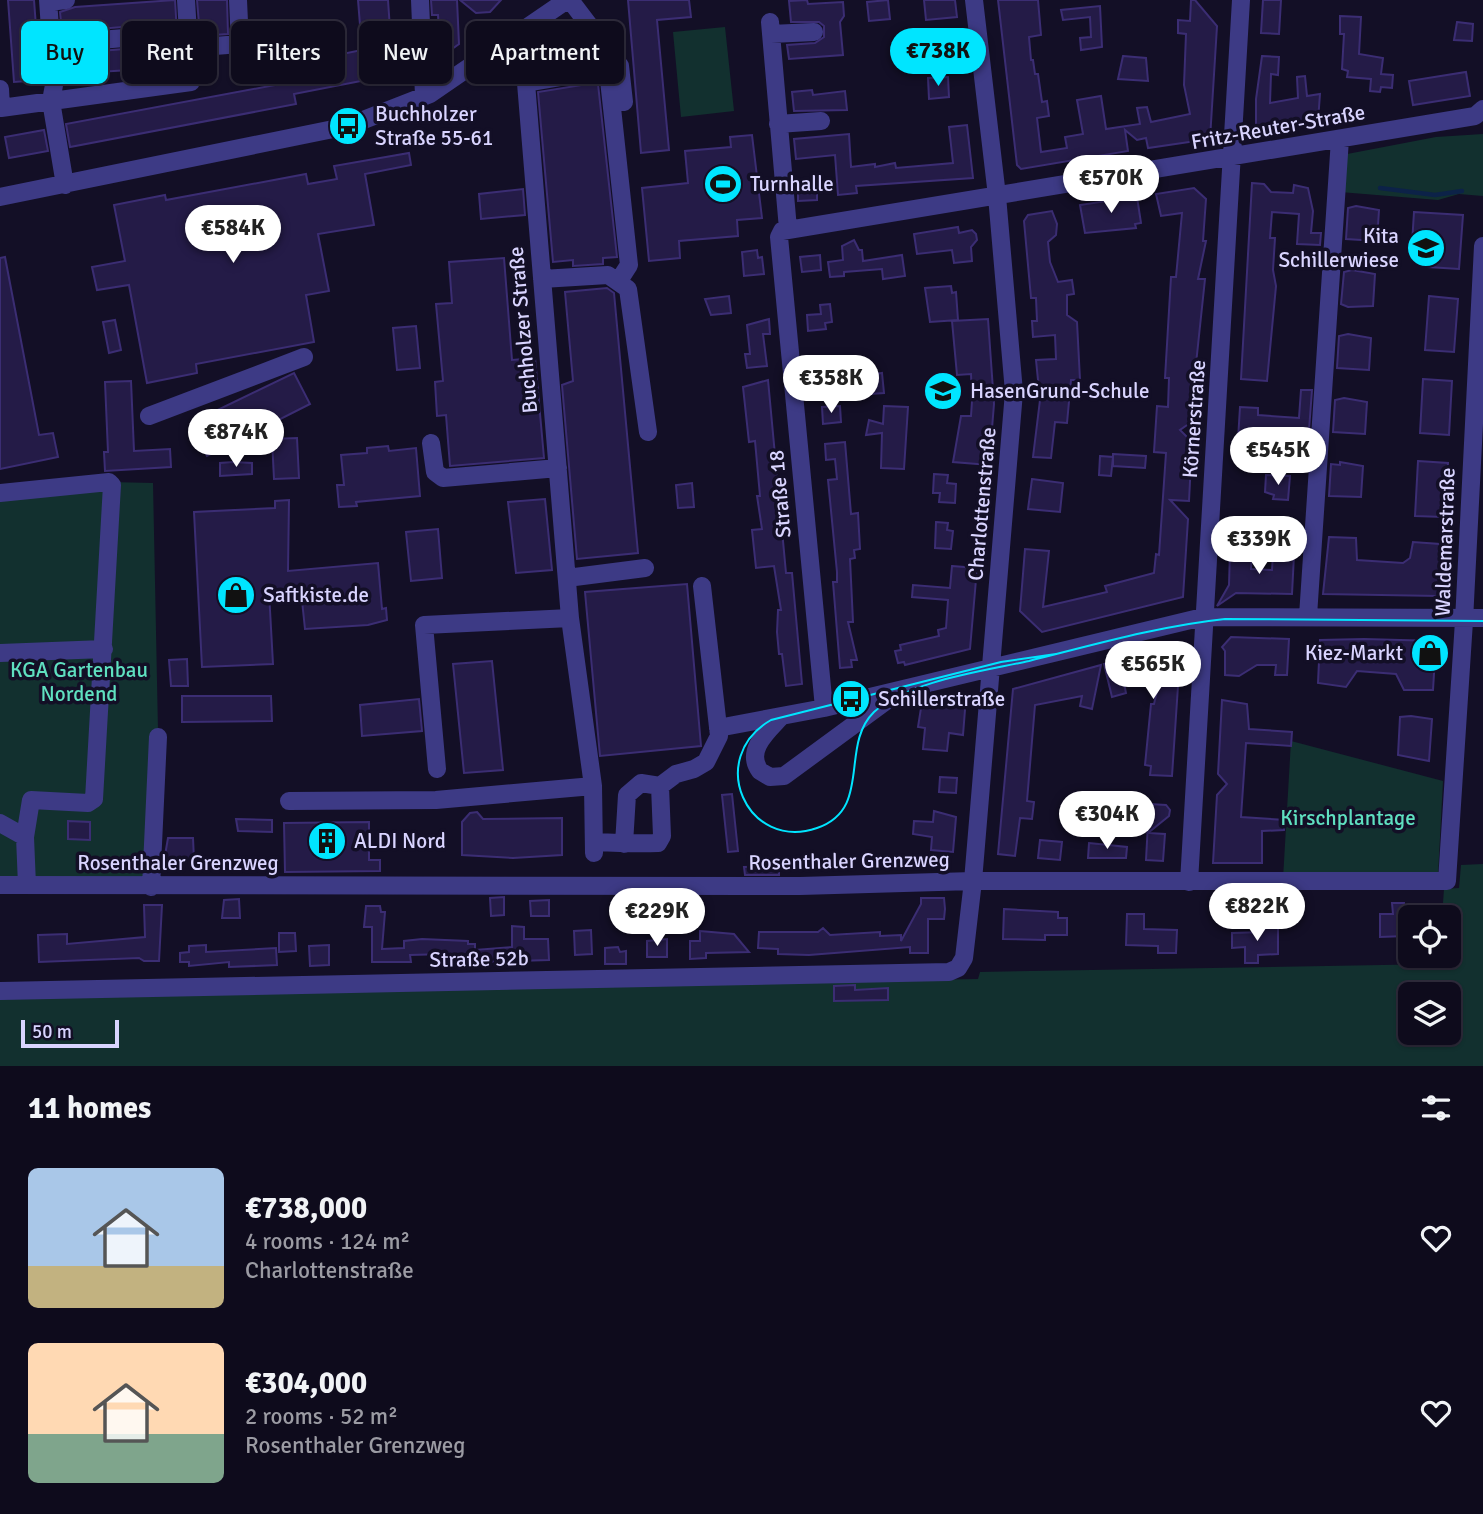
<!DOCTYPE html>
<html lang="en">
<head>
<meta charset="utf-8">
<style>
  body { margin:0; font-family:Signika,sans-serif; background:#171425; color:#f1f3f6; height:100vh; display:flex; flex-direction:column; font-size:26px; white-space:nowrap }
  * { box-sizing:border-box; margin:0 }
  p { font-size:23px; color:#9b9ba3 }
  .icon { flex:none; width:38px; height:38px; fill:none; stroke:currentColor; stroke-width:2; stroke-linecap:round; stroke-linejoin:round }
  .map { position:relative; height:1066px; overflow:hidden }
  .sheet { display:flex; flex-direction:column; background:#0e0b1c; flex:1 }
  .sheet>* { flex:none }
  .top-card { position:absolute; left:21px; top:21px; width:700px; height:63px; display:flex; gap:14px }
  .tools { position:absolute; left:1398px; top:905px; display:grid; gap:14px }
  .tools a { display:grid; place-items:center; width:63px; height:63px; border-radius:10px; background:#0e0b1c; box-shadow:0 2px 5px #0004,0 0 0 2px #2e2b3b; font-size:35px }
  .scale { position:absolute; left:21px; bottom:18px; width:98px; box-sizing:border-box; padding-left:7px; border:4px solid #d9d4ff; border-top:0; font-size:19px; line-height:24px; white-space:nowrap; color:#d9d4ff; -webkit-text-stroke:5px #130f26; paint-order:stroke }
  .price { position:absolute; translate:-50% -60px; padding:0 16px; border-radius:24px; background:#fff; color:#222; font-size:23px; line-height:46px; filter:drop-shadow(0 2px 4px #0008) }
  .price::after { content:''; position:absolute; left:50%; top:42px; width:21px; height:16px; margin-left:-10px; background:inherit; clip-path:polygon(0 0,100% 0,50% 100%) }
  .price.on { background:#00e5ff; color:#111 }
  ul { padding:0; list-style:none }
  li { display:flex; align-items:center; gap:21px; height:175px; padding:0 28px }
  li span { display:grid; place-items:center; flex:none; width:196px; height:140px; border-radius:10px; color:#555 }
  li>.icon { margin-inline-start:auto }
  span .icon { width:84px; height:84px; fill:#fffc; stroke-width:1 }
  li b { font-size:30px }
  h2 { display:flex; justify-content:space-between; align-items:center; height:84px; padding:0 28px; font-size:30px }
  .tag { padding:0 24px; border-radius:10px; background:#0e0b1c; box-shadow:0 2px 5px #0004,0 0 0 2px #2e2b3b; font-size:24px; line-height:63px }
  .tag.on { background:#00e5ff; color:#111 }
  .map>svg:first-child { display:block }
</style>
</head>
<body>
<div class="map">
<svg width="1483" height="1066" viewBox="0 0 1483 1066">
  <rect width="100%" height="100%" fill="#130f26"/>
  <path fill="#12302f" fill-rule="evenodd" d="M725,27L734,111L681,117L673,32Z
    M1483,134V196L1459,194L1438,200L1340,192L1342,155L1436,137Z
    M109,482L153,483L158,730L147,883L0,882V491Z
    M1291,741L1443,781L1438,875L1283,879Z
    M1483,864V1066H0V997L978,979L980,972L1439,964L1440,956H1449V917H1442L1444,889L1459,888L1461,865ZM1410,994H1449V1032H1410Z"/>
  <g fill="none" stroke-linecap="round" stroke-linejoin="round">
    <path stroke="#0c2248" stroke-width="4.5" d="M1380,188L1435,195L1462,191"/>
  </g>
  <path fill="#241b47" stroke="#3b2d73" stroke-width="2" d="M8,0H34L40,80L14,82Z
    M175,0L179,67L65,74L63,54L161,46L167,44L171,35L169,28L159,24L62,32L60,12L75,7Z
    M197,0H227L228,34L200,36Z
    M358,0H388L391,44L397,74L294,94L296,104L70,147L66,124L275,85L291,80L288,65L362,50Z
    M431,0H457L459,44L452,49L440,50L438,15H432Z
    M460,0H501L490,12L476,13Z
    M628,0H689L691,17L657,20L669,150L641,153Z
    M807,0L808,4L843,2L844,16L840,22L843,55L789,59L787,45L815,43L824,37V26L819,22H791L789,1Z
    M888,0L890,19L869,21L867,2Z
    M924,0H955L957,17L926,20Z
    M998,0H1038L1041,35L1029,37L1031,60H1033L1035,74H1038L1042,102L1047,101L1049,116L1037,118L1041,152L1067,148L1065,137L1083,134L1077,100L1101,96L1106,129L1140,124L1137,108L1147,107L1151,122L1190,114L1184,85L1186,34L1178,33V20L1190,21L1191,0H1195L1217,26L1210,139L1148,148L1146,138L1137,140L1125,130L1128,151L1021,169L1017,165Z
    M1263,0H1281L1279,34L1261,33Z
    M1100,6L1102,47L1081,50L1080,38L1091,37L1090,17L1063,20L1061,10Z
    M1340,16L1361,17L1359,54L1383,58L1381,74L1393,75L1392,88L1381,87L1380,92L1370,91L1371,79L1347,77L1348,71L1342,69L1344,34H1340Z
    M1457,22L1473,24L1472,41L1454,40Z
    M572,29L588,52L572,64L553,67L542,51Z
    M944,38L946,55L921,58L919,41Z
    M1123,56L1146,58L1148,81L1118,79Z
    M1262,56L1279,57L1278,75L1271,74L1270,103L1298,98L1297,77L1305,76L1307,96L1320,94L1318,121L1256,131V99Z
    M1466,72L1470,96L1413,105L1409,81Z
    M948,77L949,97L929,99L928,78Z
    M594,83L598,84L617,257L603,258V264L573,266V260L553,262L538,92Z
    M812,90L813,95L845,91L847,110L794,111L792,92Z
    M967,125L973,178L856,186L857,193L838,195L835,155L796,159L794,139L849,134L851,167L875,164V167L895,163L896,168L953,163L949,127Z
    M44,130L48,151L9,158L5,137Z
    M752,135L762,218L737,220L738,236L679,241L680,258L649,261L642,188L688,183L685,151L731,147L730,137Z
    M409,153L411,165L365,174L374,225L318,234L329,291L306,295L314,342L196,364L197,373L147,383L129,285L97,290L92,267L125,261L114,205L165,195L166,200L306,174L308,184L337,179L334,166Z
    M798,182H817V200L798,201Z
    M1252,183L1264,184L1271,192L1293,193L1294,185L1308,188L1313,211L1311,233H1321L1320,245L1297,244L1299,214L1272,212L1270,238H1275L1273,270L1276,286L1267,381L1241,379Z
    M1194,188L1206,199L1203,241H1206L1198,279H1205L1196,364H1199L1196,411L1193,421L1180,430L1192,442L1189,501L1170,500L1188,519L1183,597L1042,632L1020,611L1025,549L1049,551L1043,607L1107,592L1105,586L1154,573L1156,554L1159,555L1166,453L1154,452L1157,406L1168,407L1169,378H1165L1171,277H1176L1182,213L1161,216L1156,194Z
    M523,189L525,215L481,219L479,194Z
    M1133,197H1137L1141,223L1135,224L1136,228L1085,233L1080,205Z
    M1356,206L1379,210L1377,241L1346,239L1348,208Z
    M1052,211L1057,224L1056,235L1048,242L1050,262L1058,282L1072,280L1074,294L1067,295V315L1077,322L1080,380H1071L1067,423L1055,422L1051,458L1033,457L1040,400L1036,360L1056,359L1055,335L1033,337L1032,321H1037L1036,298H1031L1024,221L1028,215Z
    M1414,212L1463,215L1459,269L1428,267L1430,244H1412Z
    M958,227L959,233L972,230L976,234L977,240L971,247L972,261L954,263L952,250L917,254L914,234Z
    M854,240L859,250H862L863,261L902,255L905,276L883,279L882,269L844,272V276L830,277L828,262L843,260L842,246Z
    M757,250L758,258L762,257L764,274L744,276L742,252Z
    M820,255L821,270L802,272L800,257Z
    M5,257L39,435L53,433L58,457L0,469V258Z
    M504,258L512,360L535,358L544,458L450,466L446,415L437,416L435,382L443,381L436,304L452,303L449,262Z
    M1352,270L1375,274L1373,306L1348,307L1341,304L1344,272Z
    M951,286L952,293L956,292L958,320L930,322L925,288Z
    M607,288L614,293L638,553L577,559L562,385L573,381L565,292Z
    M729,296L731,313L711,315L705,299Z
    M1429,296L1458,299L1454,352L1425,350Z
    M830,304L832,322L825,323L826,329L808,331L807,315L821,314L820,305Z
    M769,319L770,334H763L767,366L747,368L745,354H750L747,325Z
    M988,319L994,404L989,465L953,462L961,416H971L972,401L971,374L957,375L952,321Z
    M115,320L121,350L109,353L103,322Z
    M416,326L420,368L397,370L393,328Z
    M1348,334L1371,338L1369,370L1337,368L1339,336Z
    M294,373L310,404L207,456L196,433L206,428L201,418Z
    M882,373L884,393L870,394L868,375Z
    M1423,379L1452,381L1449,435L1420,433Z
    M768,380L786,573H792L802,684L786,686L782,654H779L777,632L778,610H781L774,566L756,568L752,530L762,529L757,496H760L755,441L749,442L743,387Z
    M131,381L134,451L170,449L171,467L105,471L104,452H108L105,382Z
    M1301,390H1312L1309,430L1273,428L1272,458L1237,456L1240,407L1258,408V415L1299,418Z
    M1344,398L1367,402L1365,434L1333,432L1335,400Z
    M840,406L841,422L823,424L822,407Z
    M884,406L908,407L904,469L881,468L882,433L866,435L869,420L883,424Z
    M297,438L299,478L274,479L272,439Z
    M845,442L851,514L858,513L860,549L854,550L855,558L850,559L853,622H848L857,660H851L852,667L840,668L833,582H837V572L828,480L837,479L835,459L826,460L825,444Z
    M388,446L389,451L416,448L420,496L356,502L357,506L339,507L337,485H344L341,455L367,453V448Z
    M1113,454L1146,456L1145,468L1113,466Z
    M1100,456L1113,457L1111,476L1099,475Z
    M1418,461L1448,463L1444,517L1415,516Z
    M233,462L252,463V474L220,476V463Z
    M1340,462L1363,466L1361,497L1329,496L1331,464L1340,465Z
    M934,474L948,475L947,483L956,484L955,503L939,502L940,493H933Z
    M1266,475L1290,476L1288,500L1273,499L1274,495L1265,492Z
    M1032,479L1063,483L1060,512L1028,509Z
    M692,483L694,507L678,508L676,485Z
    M545,499L552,570L516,573L508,502Z
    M289,500L288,571L378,563L382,609L386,608L387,620L368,625L305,629L301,591L269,592L273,664L202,667L194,512L275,508V501Z
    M1252,519L1278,520V532H1275L1274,537L1251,536Z
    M936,522L948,523L947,530L953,531L951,549L935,548Z
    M438,529L442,578L411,581L406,532Z
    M1329,537L1356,538L1357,560L1403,563L1410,558L1413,542L1440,544L1439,596L1323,594Z
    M1230,551L1252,552L1251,569L1272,570L1273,554L1294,555L1292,594L1236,593L1217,606L1229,585Z
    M952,566L977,568L970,649L905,665L904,662L898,663L895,651L901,650L900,645L939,636L938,630L946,628L948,600L912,597L913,585L950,588Z
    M687,584L701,746L600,756L585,592Z
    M1231,637L1289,639L1287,675H1275L1276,665H1257L1239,676L1225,675V651L1222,647Z
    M1364,639L1436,641L1433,690H1404L1396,674L1357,671L1346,687L1318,683L1320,640Z
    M1170,647L1180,656L1172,776L1150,775L1151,766L1145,765L1151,704H1154L1161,675L1124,683L1126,693L1112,697L1104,664Z
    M187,659L188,686H171L169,660Z
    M492,661L503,770L464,773L453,664Z
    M1101,665L1092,709L1080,706L1082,696L1035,705L1027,801L1034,802L1032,819L1020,818L1015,856L998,854L1013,689Z
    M182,696H271L272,721L182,722Z
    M966,697L963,735L949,733L947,751L923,749L925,728L918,727L921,708Z
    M419,699L422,731L362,736L360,705Z
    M1222,700L1247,704L1249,729L1292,732L1291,746L1246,743L1241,817L1285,820L1284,830L1262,831V863H1213L1217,795L1227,784L1218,774Z
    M1411,716L1432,719L1429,761L1398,755L1400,717Z
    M940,777L957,778L956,793L939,792Z
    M732,794L738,851L728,852L722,795Z
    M1149,804L1166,805L1170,810L1169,816L1148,833L1165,834L1163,861L1146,860Z
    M934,811L956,817L953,852L931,850L932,837L913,834L914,821L933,822Z
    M477,812L483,819L562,818V855L513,858L462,855V822L470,813Z
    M236,819L272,820V832L238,831Z
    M68,821L90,822V840L68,839Z
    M369,822V860H380V871L285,872L284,823Z
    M168,838H193L194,860L164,861Z
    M1040,840L1062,842L1060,860L1038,858Z
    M1089,843L1127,847L1126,858H1088Z
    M779,866V875H745L744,867Z
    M504,897V915L491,916L490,898Z
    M921,898H944L945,909L944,919H928V953H910V947L809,955L778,954V949L758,948L759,932H818L823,928L830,935L880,932V936L901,935V941L921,904Z
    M239,899L240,918H222L224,900Z
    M549,900V916H531L530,901Z
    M1392,903H1404L1405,936L1380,937V914H1393Z
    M144,905H162L159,961H144L139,958L39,962L38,935L67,934V944L145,937Z
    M366,906H380L381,912H385L382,949L404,948V941L422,939L468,941V944H475V950L512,947V926L524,927V939H548L549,960L445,963V954L410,955L411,962H372V927H364Z
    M1004,909L1058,912V918H1067V935H1045V940L1003,939Z
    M1127,914H1144V929L1177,930L1176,953H1158V946L1126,945Z
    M1262,926H1278V954L1258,955V963H1245V947L1232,948V933L1262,932Z
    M591,930L592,954L575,955L574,931Z
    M700,931L734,934L749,952L706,953V958L690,959V941H700Z
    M279,933H295L296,951L279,952Z
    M667,939V957H647V941Z
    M206,945V952L276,948L277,965L229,967V962L189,966V962H180V953L189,952V946Z
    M329,945V965L310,966L309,946Z
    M618,947L620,952L626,951V964H605V948Z
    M855,985V990L888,988V1000L834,1001V986Z"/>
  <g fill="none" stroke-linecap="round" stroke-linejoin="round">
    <path stroke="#3d3a85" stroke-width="18" d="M48,0L54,85L51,101L65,185
      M420,0L424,96
      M570,0L620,66L624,102
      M49,2L66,0
      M770,22L788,229
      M771,34L814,32
      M52,44L160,35
      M189,48L240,44L238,0
      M526,83L602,70L609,80L629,265L618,282
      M0,89L1,108L191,82L186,0
      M778,124L821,121
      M0,197L348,126L430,94L567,0
      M542,279L608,275L628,289L648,432
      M149,416L304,357
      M431,443L435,472L443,478L558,468
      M0,493L109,482L112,485L94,799L88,803L31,800L25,837L27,885
      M567,578L645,568
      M1308,616L1340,139
      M0,653L104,649
      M824,708L779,237L782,231L1475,116L1483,109
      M780,718C767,732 745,751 760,771L770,777L784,776L893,696
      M718,728L824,708L1203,617L1483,618
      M437,769L424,625L570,618
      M593,786L594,853
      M660,786L676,774L694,769L706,762L719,736L702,586
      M289,801L436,800L593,786L570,618L526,83L508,43
      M0,823L25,837
      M594,842C615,843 636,844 658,843L662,836L660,786L641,783L627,795L624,844
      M1189,882L1241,0
      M0,885L800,886L973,881H1447L1464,621L1483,246
      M151,887L158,737
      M0,991L949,972L958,968L964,958L973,881L1014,392L997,196L974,0"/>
    <path stroke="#00e5ff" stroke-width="2" d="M1056,654L1001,662L771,720C705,758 747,852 817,828C873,809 839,746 874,712C908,681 984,671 1029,661C1093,645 1159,626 1225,619L1483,621"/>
  </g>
  <defs>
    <symbol id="bus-disc" viewBox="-11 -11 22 22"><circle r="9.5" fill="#00e5ff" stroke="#130f26"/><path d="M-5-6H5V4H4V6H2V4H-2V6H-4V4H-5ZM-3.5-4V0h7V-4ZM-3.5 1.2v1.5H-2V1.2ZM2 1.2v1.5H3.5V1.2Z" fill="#111"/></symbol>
    <symbol id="stadium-disc" viewBox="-11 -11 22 22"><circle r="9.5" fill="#00e5ff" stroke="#130f26"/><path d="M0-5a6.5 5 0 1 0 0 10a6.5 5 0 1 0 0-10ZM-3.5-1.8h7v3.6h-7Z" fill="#111"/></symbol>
    <symbol id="school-disc" viewBox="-11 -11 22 22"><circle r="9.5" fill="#00e5ff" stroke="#130f26"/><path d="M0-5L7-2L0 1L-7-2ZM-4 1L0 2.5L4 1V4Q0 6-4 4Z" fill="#111"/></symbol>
    <symbol id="shop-disc" viewBox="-11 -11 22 22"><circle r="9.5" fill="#00e5ff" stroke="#130f26"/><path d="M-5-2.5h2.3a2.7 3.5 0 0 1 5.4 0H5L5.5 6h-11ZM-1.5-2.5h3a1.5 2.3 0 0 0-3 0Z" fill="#111"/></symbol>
    <symbol id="building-disc" viewBox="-11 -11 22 22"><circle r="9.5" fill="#00e5ff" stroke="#130f26"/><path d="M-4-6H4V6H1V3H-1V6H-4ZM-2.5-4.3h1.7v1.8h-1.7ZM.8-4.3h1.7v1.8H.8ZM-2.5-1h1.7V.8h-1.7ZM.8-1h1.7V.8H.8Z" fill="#111"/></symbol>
  </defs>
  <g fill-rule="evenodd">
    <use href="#bus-disc" x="326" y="104" width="44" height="44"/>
    <use href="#stadium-disc" x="701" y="162" width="44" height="44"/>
    <use href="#school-disc" x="1404" y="226" width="44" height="44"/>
    <use href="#school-disc" x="921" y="369" width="44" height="44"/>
    <use href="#shop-disc" x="214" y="573" width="44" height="44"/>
    <use href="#shop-disc" x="1408" y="631" width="44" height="44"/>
    <use href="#bus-disc" x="829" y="677" width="44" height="44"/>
    <use href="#building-disc" x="305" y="819" width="44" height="44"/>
  </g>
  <g text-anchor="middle" stroke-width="7" stroke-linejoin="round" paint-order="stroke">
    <g font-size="21" fill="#d9d4ff" stroke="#130f26" text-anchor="start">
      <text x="375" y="121">Buchholzer<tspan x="375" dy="24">Straße 55-61</tspan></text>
      <text x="750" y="191">Turnhalle</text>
      <text x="1399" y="243" text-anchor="end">Kita<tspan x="1399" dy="24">Schillerwiese</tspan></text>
      <text x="970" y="398">HasenGrund-Schule</text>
      <text x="263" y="602">Saftkiste.de</text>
      <text x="1403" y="660" text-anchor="end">Kiez-Markt</text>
      <text x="878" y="706">Schillerstraße</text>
      <text x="354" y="848">ALDI Nord</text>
    </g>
    <g font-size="21" fill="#d9d4ff" stroke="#130f26">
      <text transform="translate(1278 127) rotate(-10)" y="7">Fritz-Reuter-Straße</text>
      <text transform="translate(523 330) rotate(-95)" y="7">Buchholzer Straße</text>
      <text transform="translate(1194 419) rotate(-86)" y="7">Körnerstraße</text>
      <text transform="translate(780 494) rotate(-95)" y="7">Straße 18</text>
      <text transform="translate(982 504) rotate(-85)" y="7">Charlottenstraße</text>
      <text transform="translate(1445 542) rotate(-88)" y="7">Waldemarstraße</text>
      <text transform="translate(849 861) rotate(-1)" y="7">Rosenthaler Grenzweg</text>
      <text x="178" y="870">Rosenthaler Grenzweg</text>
      <text transform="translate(479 959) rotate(-1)" y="7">Straße 52b</text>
    </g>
    <g font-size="21" fill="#5fe0c0" stroke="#130f26">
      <text x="79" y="677">KGA Gartenbau<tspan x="79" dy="24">Nordend</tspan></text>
      <text x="1348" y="825">Kirschplantage</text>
    </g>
  </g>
</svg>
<div class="tools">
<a><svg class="icon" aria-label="locate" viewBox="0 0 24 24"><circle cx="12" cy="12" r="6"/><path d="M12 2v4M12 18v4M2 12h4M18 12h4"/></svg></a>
<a><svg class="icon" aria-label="layers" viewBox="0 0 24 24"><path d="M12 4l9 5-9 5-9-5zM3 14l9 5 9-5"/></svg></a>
</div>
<div class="scale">50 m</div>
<b class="price on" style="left:938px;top:88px">€738K</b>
<b class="price" style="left:1111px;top:215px">€570K</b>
<b class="price" style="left:233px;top:265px">€584K</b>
<b class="price" style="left:831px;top:415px">€358K</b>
<b class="price" style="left:236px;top:469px">€874K</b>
<b class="price" style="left:1278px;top:487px">€545K</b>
<b class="price" style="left:1259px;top:576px">€339K</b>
<b class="price" style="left:1153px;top:701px">€565K</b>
<b class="price" style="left:1107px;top:851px">€304K</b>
<b class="price" style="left:1257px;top:943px">€822K</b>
<b class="price" style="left:657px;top:948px">€229K</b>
<div class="top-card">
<a class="tag on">Buy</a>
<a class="tag">Rent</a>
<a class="tag">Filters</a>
<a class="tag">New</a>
<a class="tag">Apartment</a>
</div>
</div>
<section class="sheet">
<h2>11 homes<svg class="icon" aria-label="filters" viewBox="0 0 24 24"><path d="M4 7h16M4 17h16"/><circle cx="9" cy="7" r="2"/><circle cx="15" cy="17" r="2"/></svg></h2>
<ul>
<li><span style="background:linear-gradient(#a9c7e8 70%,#c2b280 0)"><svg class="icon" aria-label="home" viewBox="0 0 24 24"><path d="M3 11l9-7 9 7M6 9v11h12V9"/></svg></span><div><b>€738,000</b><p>4 rooms · 124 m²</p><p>Charlottenstraße</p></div><svg class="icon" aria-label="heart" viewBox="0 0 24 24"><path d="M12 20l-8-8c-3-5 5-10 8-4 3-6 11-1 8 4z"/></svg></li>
<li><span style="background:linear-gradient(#ffd9b3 65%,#7fa58c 0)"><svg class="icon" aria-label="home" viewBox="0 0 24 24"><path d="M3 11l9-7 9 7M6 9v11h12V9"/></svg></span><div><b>€304,000</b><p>2 rooms · 52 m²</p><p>Rosenthaler Grenzweg</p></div><svg class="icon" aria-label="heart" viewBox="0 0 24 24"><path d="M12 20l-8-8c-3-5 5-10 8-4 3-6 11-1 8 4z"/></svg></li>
</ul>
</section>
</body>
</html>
